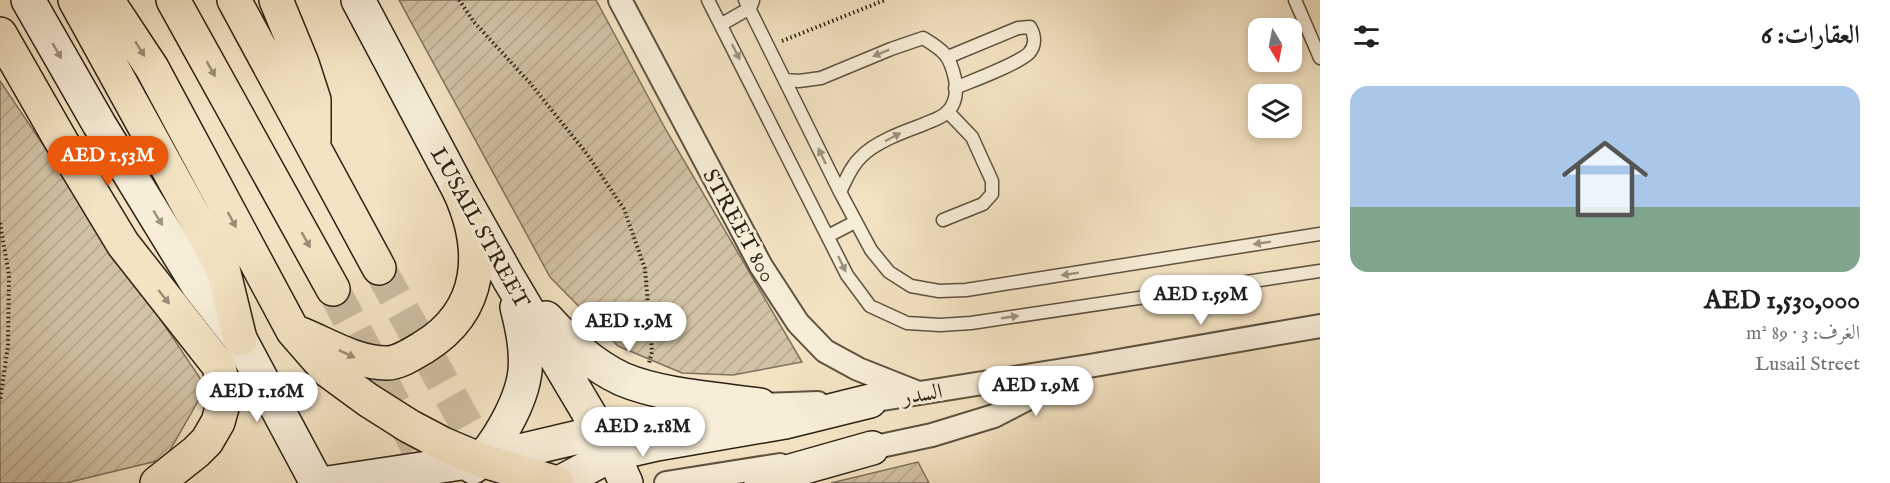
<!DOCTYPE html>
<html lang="ar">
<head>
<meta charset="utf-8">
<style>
  body { margin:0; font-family:"IM FELL English",Amiri,serif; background:#f2f2f2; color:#202124; direction:rtl; height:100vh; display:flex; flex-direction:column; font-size:22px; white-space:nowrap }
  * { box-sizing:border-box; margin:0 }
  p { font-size:20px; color:#757577 }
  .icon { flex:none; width:33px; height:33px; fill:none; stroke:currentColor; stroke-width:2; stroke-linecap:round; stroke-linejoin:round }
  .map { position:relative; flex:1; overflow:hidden; direction:ltr }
  .sheet { display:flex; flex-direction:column; background:#fff; width:570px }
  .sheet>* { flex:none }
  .needle { width:39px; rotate:170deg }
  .controls { position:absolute; left:1248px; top:18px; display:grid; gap:12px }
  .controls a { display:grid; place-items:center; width:54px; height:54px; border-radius:12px; background:#fff; box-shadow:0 3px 9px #0003; font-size:30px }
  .price { position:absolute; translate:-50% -51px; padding:0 14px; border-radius:21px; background:#fff; color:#222; font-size:20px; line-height:39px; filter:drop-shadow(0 2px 3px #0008) }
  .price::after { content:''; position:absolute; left:50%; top:36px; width:18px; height:14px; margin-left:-9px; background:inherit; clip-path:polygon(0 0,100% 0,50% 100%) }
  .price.selected { background:#ea580c; color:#fff }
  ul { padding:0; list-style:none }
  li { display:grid; align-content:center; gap:12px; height:318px; padding:0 30px }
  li+li { border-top:2px solid #e0e0e0 }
  li span { display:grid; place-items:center; height:186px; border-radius:18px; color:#555 }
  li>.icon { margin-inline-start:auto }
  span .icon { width:108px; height:108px; fill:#fffc; stroke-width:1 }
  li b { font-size:26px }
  h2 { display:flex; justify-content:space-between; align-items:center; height:72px; padding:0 30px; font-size:26px }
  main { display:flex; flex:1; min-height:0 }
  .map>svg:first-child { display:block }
</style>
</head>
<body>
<main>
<section class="sheet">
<h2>العقارات: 6<svg class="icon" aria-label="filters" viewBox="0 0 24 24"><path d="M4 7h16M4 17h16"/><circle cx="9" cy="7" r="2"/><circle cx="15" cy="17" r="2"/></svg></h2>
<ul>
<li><span style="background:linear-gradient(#a9c7e8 65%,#7fa58c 0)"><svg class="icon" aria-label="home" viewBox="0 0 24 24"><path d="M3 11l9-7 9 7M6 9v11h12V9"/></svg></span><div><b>AED 1,530,000</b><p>الغرف: 3 · 89 m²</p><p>Lusail Street</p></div></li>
</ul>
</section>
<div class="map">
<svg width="1320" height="483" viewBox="0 0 1320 483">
  <defs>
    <pattern id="garden-furrows" width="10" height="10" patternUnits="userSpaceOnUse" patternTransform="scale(1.5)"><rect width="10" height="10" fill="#d1c2a5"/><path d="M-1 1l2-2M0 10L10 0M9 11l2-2" fill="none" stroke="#b4a68d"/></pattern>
  </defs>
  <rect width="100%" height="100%" fill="#f3e3c3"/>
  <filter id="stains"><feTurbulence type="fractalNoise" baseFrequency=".00333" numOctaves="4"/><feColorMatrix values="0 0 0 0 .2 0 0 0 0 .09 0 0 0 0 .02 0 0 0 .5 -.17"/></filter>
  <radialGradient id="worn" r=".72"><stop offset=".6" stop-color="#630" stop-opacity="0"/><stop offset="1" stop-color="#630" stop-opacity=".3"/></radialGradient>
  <path fill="url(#garden-furrows)" stroke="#7e725c" stroke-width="1.5" d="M399,0H596L666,130L802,362L733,375L682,373L618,346L550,277Z
    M0,81L206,387L165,459L66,483H0Z
    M918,462L929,483H831Z"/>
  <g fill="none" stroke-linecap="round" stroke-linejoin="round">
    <path stroke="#cbbca0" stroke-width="33" stroke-dasharray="33 16" stroke-linecap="butt" d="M379,268L499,483
      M333,289L436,483"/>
    <defs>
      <path id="lane" d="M708,0L847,275L870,306L907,323L940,325L971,323L1320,271
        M745,0L840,192L871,250L889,272L911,286L939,291L966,290L1320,234
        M1295,0L1320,58
        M722,24L750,8L753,1
        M948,57L1018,28L1030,27C1035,35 1036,45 1029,53C1018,64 972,81 955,88
        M785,80L799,81L821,78L891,49L923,38C943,50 950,55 955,79C957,91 956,105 946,113C940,119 930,121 922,125C903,132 875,142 861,157C851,166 846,180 840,192
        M943,220L983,204L992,194V181L972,137L948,112
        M828,236L855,222"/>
      <path id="street" d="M620,0L761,266L798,323L825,351L858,369L916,392
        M857,402L870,401L1089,366L1320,326
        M600,432L653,426L760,405L818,403
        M857,451L932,435L994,416L1073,375
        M666,483L780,465"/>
      <path id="secondary" d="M28,0L99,124L197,284L240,339L317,483
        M358,0L459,190L509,279L613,454L626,483
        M546,318C568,342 592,365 622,379C662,396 717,399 760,405
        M473,467C496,448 522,401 525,371C527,349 522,327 517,307
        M328,483L481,460L600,432
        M559,483L613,454L657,444L785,422L870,401
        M761,483L773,476L872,448"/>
      <path id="highway" d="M75,0L223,269L240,339
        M107,0L152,68L293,331L327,370L368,400L409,426L443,444L481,460L557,483
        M173,0L333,289
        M234,0L379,268
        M276,0L302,63L314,100V140
        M0,34L68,153L123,244L219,366L225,397L218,422L207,441L196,452L157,483
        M301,334C328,345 356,363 387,363C399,363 414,353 424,347C484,310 486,249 459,190"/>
    </defs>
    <use href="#lane" stroke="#5e523f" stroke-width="15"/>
    <use href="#street" stroke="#5e523f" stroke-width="26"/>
    <use href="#secondary" stroke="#2c2213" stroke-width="36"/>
    <use href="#highway" stroke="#2c2213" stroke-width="36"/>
    <path stroke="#2c2213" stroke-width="4" stroke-dasharray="1.5 3" stroke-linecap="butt" d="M459,0L474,22L530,83L587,154L624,209L645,269L652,352L649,363
      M782,41L885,0
      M0,223L9,275L8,345L0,402"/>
    <use href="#lane" stroke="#f7edd8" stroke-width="12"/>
    <use href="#street" stroke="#f7edd8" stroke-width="22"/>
    <use href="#secondary" stroke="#f7edd8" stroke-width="33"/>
    <use href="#highway" stroke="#f3e3c3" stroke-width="33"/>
  </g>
  <defs><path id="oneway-solid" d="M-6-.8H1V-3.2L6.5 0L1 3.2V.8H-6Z" transform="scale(1.5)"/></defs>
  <g fill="#998c74">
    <use href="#oneway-solid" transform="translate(140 49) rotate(58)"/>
    <use href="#oneway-solid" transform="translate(211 69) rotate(61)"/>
    <use href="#oneway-solid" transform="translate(232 220) rotate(62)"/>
    <use href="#oneway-solid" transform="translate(306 240) rotate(61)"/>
    <use href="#oneway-solid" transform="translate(164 297) rotate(52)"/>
    <use href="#oneway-solid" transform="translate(347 354) rotate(25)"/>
  </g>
  <g fill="#9c927f">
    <use href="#oneway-solid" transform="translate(57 51) rotate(60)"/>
    <use href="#oneway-solid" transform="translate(736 52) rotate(63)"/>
    <use href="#oneway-solid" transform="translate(881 53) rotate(158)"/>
    <use href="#oneway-solid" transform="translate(893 137) rotate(-28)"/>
    <use href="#oneway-solid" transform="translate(822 156) rotate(-116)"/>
    <use href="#oneway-solid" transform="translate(158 218) rotate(59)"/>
    <use href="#oneway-solid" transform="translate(1262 243) rotate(171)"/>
    <use href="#oneway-solid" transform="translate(842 264) rotate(64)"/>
    <use href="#oneway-solid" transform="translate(1070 274) rotate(171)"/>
    <use href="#oneway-solid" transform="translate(1010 317) rotate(-8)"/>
  </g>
  <g text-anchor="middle" stroke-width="6" stroke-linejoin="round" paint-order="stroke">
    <g font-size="22" fill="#2c2213" stroke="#f7edd8">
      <text transform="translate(740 225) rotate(61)" y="8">STREET 800</text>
      <text transform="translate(481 227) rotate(61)" y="8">LUSAIL STREET</text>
      <text transform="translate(922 393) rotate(-9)" y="8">السدر</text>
    </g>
  </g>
  <rect width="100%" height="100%" filter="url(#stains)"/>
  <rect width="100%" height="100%" fill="url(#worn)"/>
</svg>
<div class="controls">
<a><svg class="needle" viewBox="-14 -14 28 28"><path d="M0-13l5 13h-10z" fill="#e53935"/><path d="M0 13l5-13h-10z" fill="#757577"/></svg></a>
<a><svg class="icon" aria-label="layers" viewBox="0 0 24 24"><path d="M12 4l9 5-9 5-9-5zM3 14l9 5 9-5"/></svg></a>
</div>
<b class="price selected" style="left:108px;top:187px">AED 1.53M</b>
<b class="price" style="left:1201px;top:326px">AED 1.59M</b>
<b class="price" style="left:629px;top:353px">AED 1.9M</b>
<b class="price" style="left:1036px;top:417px">AED 1.9M</b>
<b class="price" style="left:257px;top:423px">AED 1.16M</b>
<b class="price" style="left:643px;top:458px">AED 2.18M</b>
</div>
</main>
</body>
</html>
